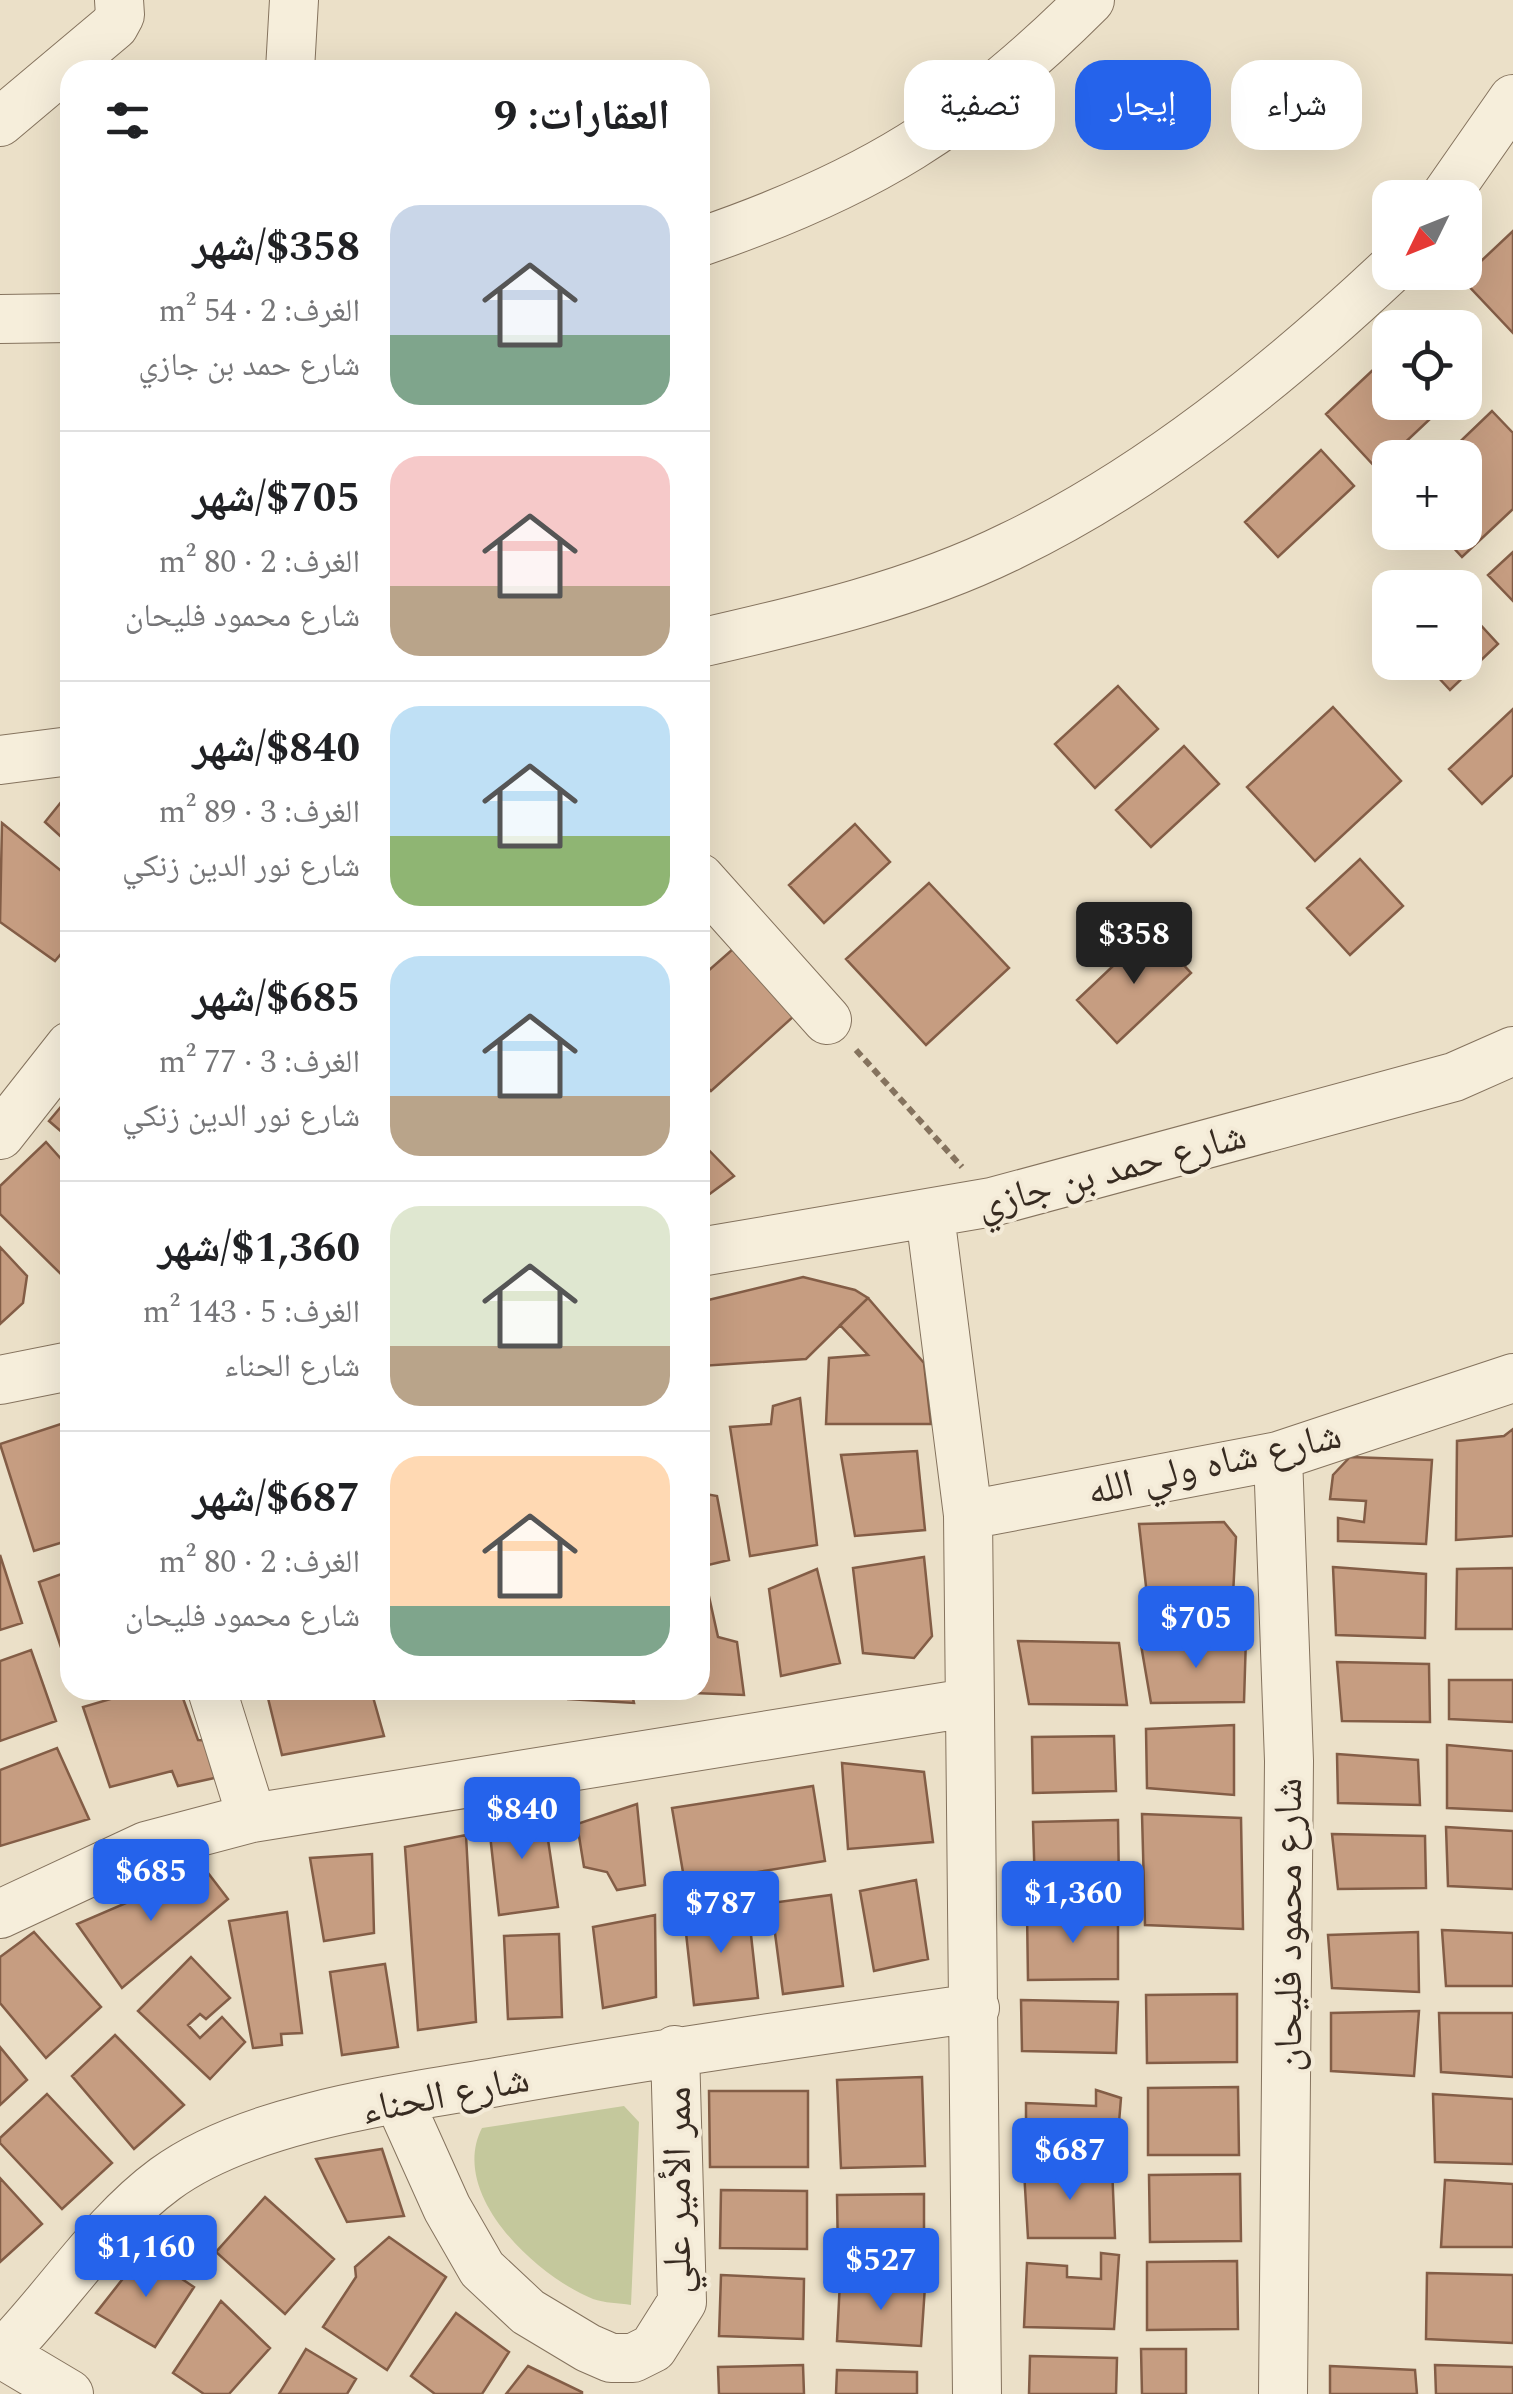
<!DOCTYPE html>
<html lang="ar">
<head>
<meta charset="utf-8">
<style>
  body { margin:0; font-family:Spectral,"Noto Naskh Arabic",serif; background:#f6f6f6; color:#202124; direction:rtl; height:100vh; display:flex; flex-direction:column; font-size:38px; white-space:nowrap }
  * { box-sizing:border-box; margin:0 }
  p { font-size:32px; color:#757577 }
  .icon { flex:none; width:55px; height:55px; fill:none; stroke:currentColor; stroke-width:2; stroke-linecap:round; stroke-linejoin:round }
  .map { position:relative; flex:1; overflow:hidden; direction:ltr }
  .panel { position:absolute; left:60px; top:60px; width:650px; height:1640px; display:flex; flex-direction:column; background:#fff; border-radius:30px; box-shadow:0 10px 40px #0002; direction:rtl }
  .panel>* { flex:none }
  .banner { position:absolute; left:740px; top:60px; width:622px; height:90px; direction:rtl; display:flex; gap:20px }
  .needle { width:65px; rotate:227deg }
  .fabs { position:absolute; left:1372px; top:180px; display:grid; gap:20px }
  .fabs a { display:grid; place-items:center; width:110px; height:110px; border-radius:20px; background:#fff; box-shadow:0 10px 40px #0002; font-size:50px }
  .price { position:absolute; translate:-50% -85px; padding:0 22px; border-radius:10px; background:#2563eb; color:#fff; font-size:32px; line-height:65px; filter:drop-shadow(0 2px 5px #0008) }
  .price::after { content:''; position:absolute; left:50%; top:60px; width:30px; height:22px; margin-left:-15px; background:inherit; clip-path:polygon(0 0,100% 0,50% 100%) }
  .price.current { background:#222; color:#fff }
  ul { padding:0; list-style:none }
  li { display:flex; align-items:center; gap:30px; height:250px; padding:0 40px }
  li+li { border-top:2px solid #e0e0e0 }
  li span { display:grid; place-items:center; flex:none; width:280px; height:200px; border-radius:30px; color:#555 }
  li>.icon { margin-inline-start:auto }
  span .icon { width:120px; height:120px; fill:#fffc; stroke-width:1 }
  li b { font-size:42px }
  h2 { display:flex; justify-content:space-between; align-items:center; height:120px; padding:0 40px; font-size:42px }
  .pill { padding:0 35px; border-radius:30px; background:#fff; box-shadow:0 10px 40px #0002; font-size:35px; line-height:90px }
  .pill.current { background:#2563eb; color:#fff }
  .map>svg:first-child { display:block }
</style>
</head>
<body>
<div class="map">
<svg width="1513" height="2394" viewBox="0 0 1513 2394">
  <rect width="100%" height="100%" fill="#ebe0c8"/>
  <path fill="#c4c89c" d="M624,2106L639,2122L631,2305C619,2303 604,2303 593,2299C536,2276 448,2194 482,2128Z"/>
  <path fill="#c69d81" stroke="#835d46" stroke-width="2.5" d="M1513,231V333L1462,279Z
    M1390,354V402H1448L1377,469L1326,414Z
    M1492,411L1513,433V509L1462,557L1439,532H1465V458H1443Z
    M1321,450L1354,486L1278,557L1245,522Z
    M1513,552V601L1488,575Z
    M1465,608L1498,644L1450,690L1424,662H1465Z
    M1118,686L1158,729L1095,788L1055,744Z
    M1333,707L1401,781L1315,861L1247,787Z
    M1513,709V775L1482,804L1449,769Z
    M1184,746L1219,784L1151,847L1116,810Z
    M70,791V845L45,822Z
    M2,823L70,878V943L55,961L0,922Z
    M855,824L890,862L824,923L789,885Z
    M1360,859L1403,906L1350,955L1307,908Z
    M929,883L1009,968L926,1045L846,959Z
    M1151,930L1191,973L1117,1043L1077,1000Z
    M733,949L794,1016L711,1091L700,1079V978Z
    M70,1096V1139L49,1121Z
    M700,1141L734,1176L700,1201Z
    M46,1142L70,1169V1283L0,1214V1186Z
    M0,1247L27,1276L23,1303L0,1324Z
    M803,1277L855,1290L868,1298L806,1359L701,1366L700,1302Z
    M868,1298L924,1363L931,1424H826L829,1358L868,1355L840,1325Z
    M800,1398L817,1545L750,1556L730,1427L771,1424L773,1406Z
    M70,1421V1540L34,1551L0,1444Z
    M1513,1429V1536L1456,1540L1457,1441L1504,1436Z
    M917,1451L925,1530L855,1536L841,1455Z
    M1350,1457L1432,1460L1426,1544L1338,1541V1518L1364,1522L1366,1501L1330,1499L1333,1475Z
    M700,1493L717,1496L729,1560L700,1567Z
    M1224,1522L1236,1537L1232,1615L1149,1613L1139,1524Z
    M0,1555L22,1623L0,1630Z
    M924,1557L932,1636L914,1658L863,1653L853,1568Z
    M1333,1567L1426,1574L1425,1638L1336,1635Z
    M1513,1568V1629H1456L1457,1569Z
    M817,1569L840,1663L781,1676L769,1589Z
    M70,1571V1674L39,1582Z
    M708,1592L718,1637L737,1642L744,1695L667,1692L700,1690V1593Z
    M1246,1637L1244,1702L1151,1703L1141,1645Z
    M1018,1641L1119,1643L1127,1705L1029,1704Z
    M31,1650L56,1721L0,1741V1661Z
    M1337,1662L1429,1664L1430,1722L1342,1721Z
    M1449,1680H1513V1722L1449,1719Z
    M141,1690H180L198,1740L216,1741L219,1777L178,1786L172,1771L110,1787L83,1707Z
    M266,1690H371L384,1736L282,1755Z
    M566,1690H631L634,1703L568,1699Z
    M1234,1725V1795L1147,1788L1146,1729Z
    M1114,1736L1116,1791L1033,1793L1032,1737Z
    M1447,1745L1513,1751V1811L1447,1808Z
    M57,1748L89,1819L0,1846V1770Z
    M1337,1754L1418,1760L1420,1805L1338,1803Z
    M842,1763L924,1772L933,1842L848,1849Z
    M813,1786L825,1861L685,1884L672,1808Z
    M637,1804L645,1885L617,1890L607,1872L584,1867L577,1824Z
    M543,1806L558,1907L499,1915L488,1817Z
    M1142,1814L1241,1818L1243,1929L1145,1925Z
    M1118,1820L1119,1887L1035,1889L1033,1822Z
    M1446,1827L1513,1831V1889L1448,1886Z
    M1332,1834L1425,1836L1426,1888L1338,1889Z
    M466,1835L476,2022L418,2030L405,1847Z
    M372,1854L374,1933L324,1941L310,1858Z
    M205,1869L228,1899L122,1988L77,1924Z
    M916,1880L928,1959L874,1971L860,1891Z
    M831,1895L843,1986L783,1994L771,1903Z
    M748,1908L758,1998L694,2005L684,1915Z
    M287,1912L302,2033L281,2034L282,2045L253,2048L229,1921Z
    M1027,1912H1118V1979L1028,1980Z
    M655,1915L656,1997L603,2008L593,1927Z
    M1442,1930L1513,1933V1986H1446Z
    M34,1932L101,2007L46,2058L0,2003V1957Z
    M1418,1932L1419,1992L1332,1988L1328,1935Z
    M559,1934L562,2017L508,2019L504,1936Z
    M191,1957L230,1998L206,2019L200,2014L188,2025L200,2038L222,2017L245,2042L210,2079L138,2011Z
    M385,1964L398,2047L342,2055L330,1972Z
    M1237,1994V2062L1147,2063L1146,1995Z
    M1021,2000L1118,2002L1116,2053L1022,2051Z
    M1419,2011L1414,2076L1331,2071V2013Z
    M1439,2013H1513V2077L1441,2072Z
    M115,2035L184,2105L134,2149L72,2076Z
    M0,2047L27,2080L0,2105Z
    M922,2077L925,2166L841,2168L837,2080Z
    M1238,2087L1239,2155H1148V2088Z
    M1096,2090L1121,2098L1117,2147L1026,2150V2103L1096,2106Z
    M709,2091H808V2167H710Z
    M47,2094L112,2163L62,2209L0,2143V2138Z
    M1433,2094L1513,2099V2164L1435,2162Z
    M382,2149L404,2216L347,2222L316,2159Z
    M1112,2167L1115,2238H1028L1024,2171Z
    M1240,2174L1241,2241L1150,2242L1149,2175Z
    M0,2178L42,2224L0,2262Z
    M1445,2180L1513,2184V2247H1441Z
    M721,2190L807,2191V2249L720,2248Z
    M924,2194V2259H838L837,2195Z
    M265,2197L334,2259L285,2314L216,2252Z
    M389,2237L446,2277L387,2370L323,2327L356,2277L355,2267Z
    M143,2253L194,2287L155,2347L96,2313Z
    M1101,2253L1119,2255L1114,2329L1024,2327L1027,2263L1067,2266V2277L1101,2279Z
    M1237,2261L1238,2329L1147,2330V2262Z
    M1427,2273L1513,2275V2343L1426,2339Z
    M721,2275L804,2279L803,2339L719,2336Z
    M840,2281L925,2286L921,2346L837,2341Z
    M221,2301L270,2348L229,2394H204L173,2373Z
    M456,2313L509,2352L482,2394H435L411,2376Z
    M306,2349L356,2379L347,2394H279Z
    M1141,2349H1186V2394H1142Z
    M1030,2356L1117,2358L1116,2394H1029Z
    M803,2365L804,2394H719L718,2367Z
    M1435,2365L1513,2367V2394H1436Z
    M528,2366L582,2392V2394H506Z
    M1330,2366L1415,2370L1417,2394H1330Z
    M837,2370L917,2372V2394H836Z"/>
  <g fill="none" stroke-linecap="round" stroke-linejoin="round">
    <defs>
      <path id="minor" d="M290,70L294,0
        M0,122L114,26L120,15L119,0
        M1444,198L1513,99
        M700,242C867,185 965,125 1090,0
        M0,319L70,318
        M700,643C805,619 914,594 1011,546C1150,479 1278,375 1390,270
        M0,760L70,751
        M700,878L827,1020
        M0,1135L70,1046
        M930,1215L968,1515L977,2394
        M700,1252L992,1202L1454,1077L1513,1051
        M0,1380L70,1366
        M1278,1456L1289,1761L1283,2394
        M968,1515L1278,1456L1513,1378
        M212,1690L252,1818
        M0,1914L146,1846L252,1818L968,1703
        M398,2099L447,2208L482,2269L528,2312L588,2348L611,2358H633L653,2348L682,2302L675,2050
        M0,2353L69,2394
        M0,2356C56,2300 101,2226 165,2179C248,2118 396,2099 497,2082C656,2054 815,2031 975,2008"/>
    </defs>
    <use href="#minor" stroke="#85735e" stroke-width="50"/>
    <path stroke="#85735e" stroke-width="6" stroke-dasharray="8 5" stroke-linecap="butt" d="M856,1050L962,1167"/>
    <use href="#minor" stroke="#f6eedb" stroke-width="48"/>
  </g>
  <g text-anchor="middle" stroke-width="8" stroke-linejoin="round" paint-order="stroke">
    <g font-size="40" fill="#372b21" stroke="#f3ead7">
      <text transform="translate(1111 1169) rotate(-15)" y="14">شارع حمد بن جازي</text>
      <text transform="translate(1214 1462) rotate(-13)" y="14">شارع شاه ولي الله</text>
      <text transform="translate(1287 1925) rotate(-90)" y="14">شارع محمود فليحان</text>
      <text transform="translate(445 2093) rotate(-11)" y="14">شارع الحناء</text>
      <text transform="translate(676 2190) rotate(-90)" y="14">ممر الأمير علي</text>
    </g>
  </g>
</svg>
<div class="fabs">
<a><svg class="needle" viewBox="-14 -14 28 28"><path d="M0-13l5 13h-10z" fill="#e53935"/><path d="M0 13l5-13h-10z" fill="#757577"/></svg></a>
<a><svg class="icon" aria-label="locate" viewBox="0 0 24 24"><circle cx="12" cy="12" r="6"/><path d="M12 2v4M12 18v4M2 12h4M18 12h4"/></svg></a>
<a>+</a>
<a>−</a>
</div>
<b class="price current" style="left:1134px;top:987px">$358</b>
<b class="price" style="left:1196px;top:1671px">$705</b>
<b class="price" style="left:522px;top:1862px">$840</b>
<b class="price" style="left:151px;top:1924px">$685</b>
<b class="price" style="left:1073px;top:1946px">$1,360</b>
<b class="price" style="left:721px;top:1956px">$787</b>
<b class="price" style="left:1070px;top:2203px">$687</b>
<b class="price" style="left:146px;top:2300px">$1,160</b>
<b class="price" style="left:881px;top:2313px">$527</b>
<div class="banner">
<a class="pill">شراء</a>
<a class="pill current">إيجار</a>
<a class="pill">تصفية</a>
</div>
<section class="panel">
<h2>العقارات: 9<svg class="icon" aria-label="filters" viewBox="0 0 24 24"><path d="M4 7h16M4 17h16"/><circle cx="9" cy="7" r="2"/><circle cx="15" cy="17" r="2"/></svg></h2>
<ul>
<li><span style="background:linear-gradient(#c9d6e8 65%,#7fa58c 0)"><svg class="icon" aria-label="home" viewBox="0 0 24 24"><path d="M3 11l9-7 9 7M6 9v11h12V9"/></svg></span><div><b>$358/شهر</b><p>الغرف: 2 · 54 m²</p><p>شارع حمد بن جازي</p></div></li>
<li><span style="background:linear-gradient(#f6c9c9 65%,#b9a48a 0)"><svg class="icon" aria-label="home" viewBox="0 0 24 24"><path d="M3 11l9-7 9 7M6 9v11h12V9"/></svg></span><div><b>$705/شهر</b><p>الغرف: 2 · 80 m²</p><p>شارع محمود فليحان</p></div></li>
<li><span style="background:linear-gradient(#bfe0f5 65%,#8fb573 0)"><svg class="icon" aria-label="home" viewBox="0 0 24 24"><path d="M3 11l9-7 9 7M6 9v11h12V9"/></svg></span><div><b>$840/شهر</b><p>الغرف: 3 · 89 m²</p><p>شارع نور الدين زنكي</p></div></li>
<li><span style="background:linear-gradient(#bfe0f5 70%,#b9a48a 0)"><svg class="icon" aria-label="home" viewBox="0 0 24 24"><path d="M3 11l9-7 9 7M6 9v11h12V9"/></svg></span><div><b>$685/شهر</b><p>الغرف: 3 · 77 m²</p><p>شارع نور الدين زنكي</p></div></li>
<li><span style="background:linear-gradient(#dfe7d0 70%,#b9a48a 0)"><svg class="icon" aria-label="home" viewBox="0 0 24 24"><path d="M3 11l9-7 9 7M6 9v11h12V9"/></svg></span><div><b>$1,360/شهر</b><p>الغرف: 5 · 143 m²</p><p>شارع الحناء</p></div></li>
<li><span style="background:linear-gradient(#ffd9b3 75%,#7fa58c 0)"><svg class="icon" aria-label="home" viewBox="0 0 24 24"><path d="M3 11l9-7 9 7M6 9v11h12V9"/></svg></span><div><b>$687/شهر</b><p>الغرف: 2 · 80 m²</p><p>شارع محمود فليحان</p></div></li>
</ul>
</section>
</div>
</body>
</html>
